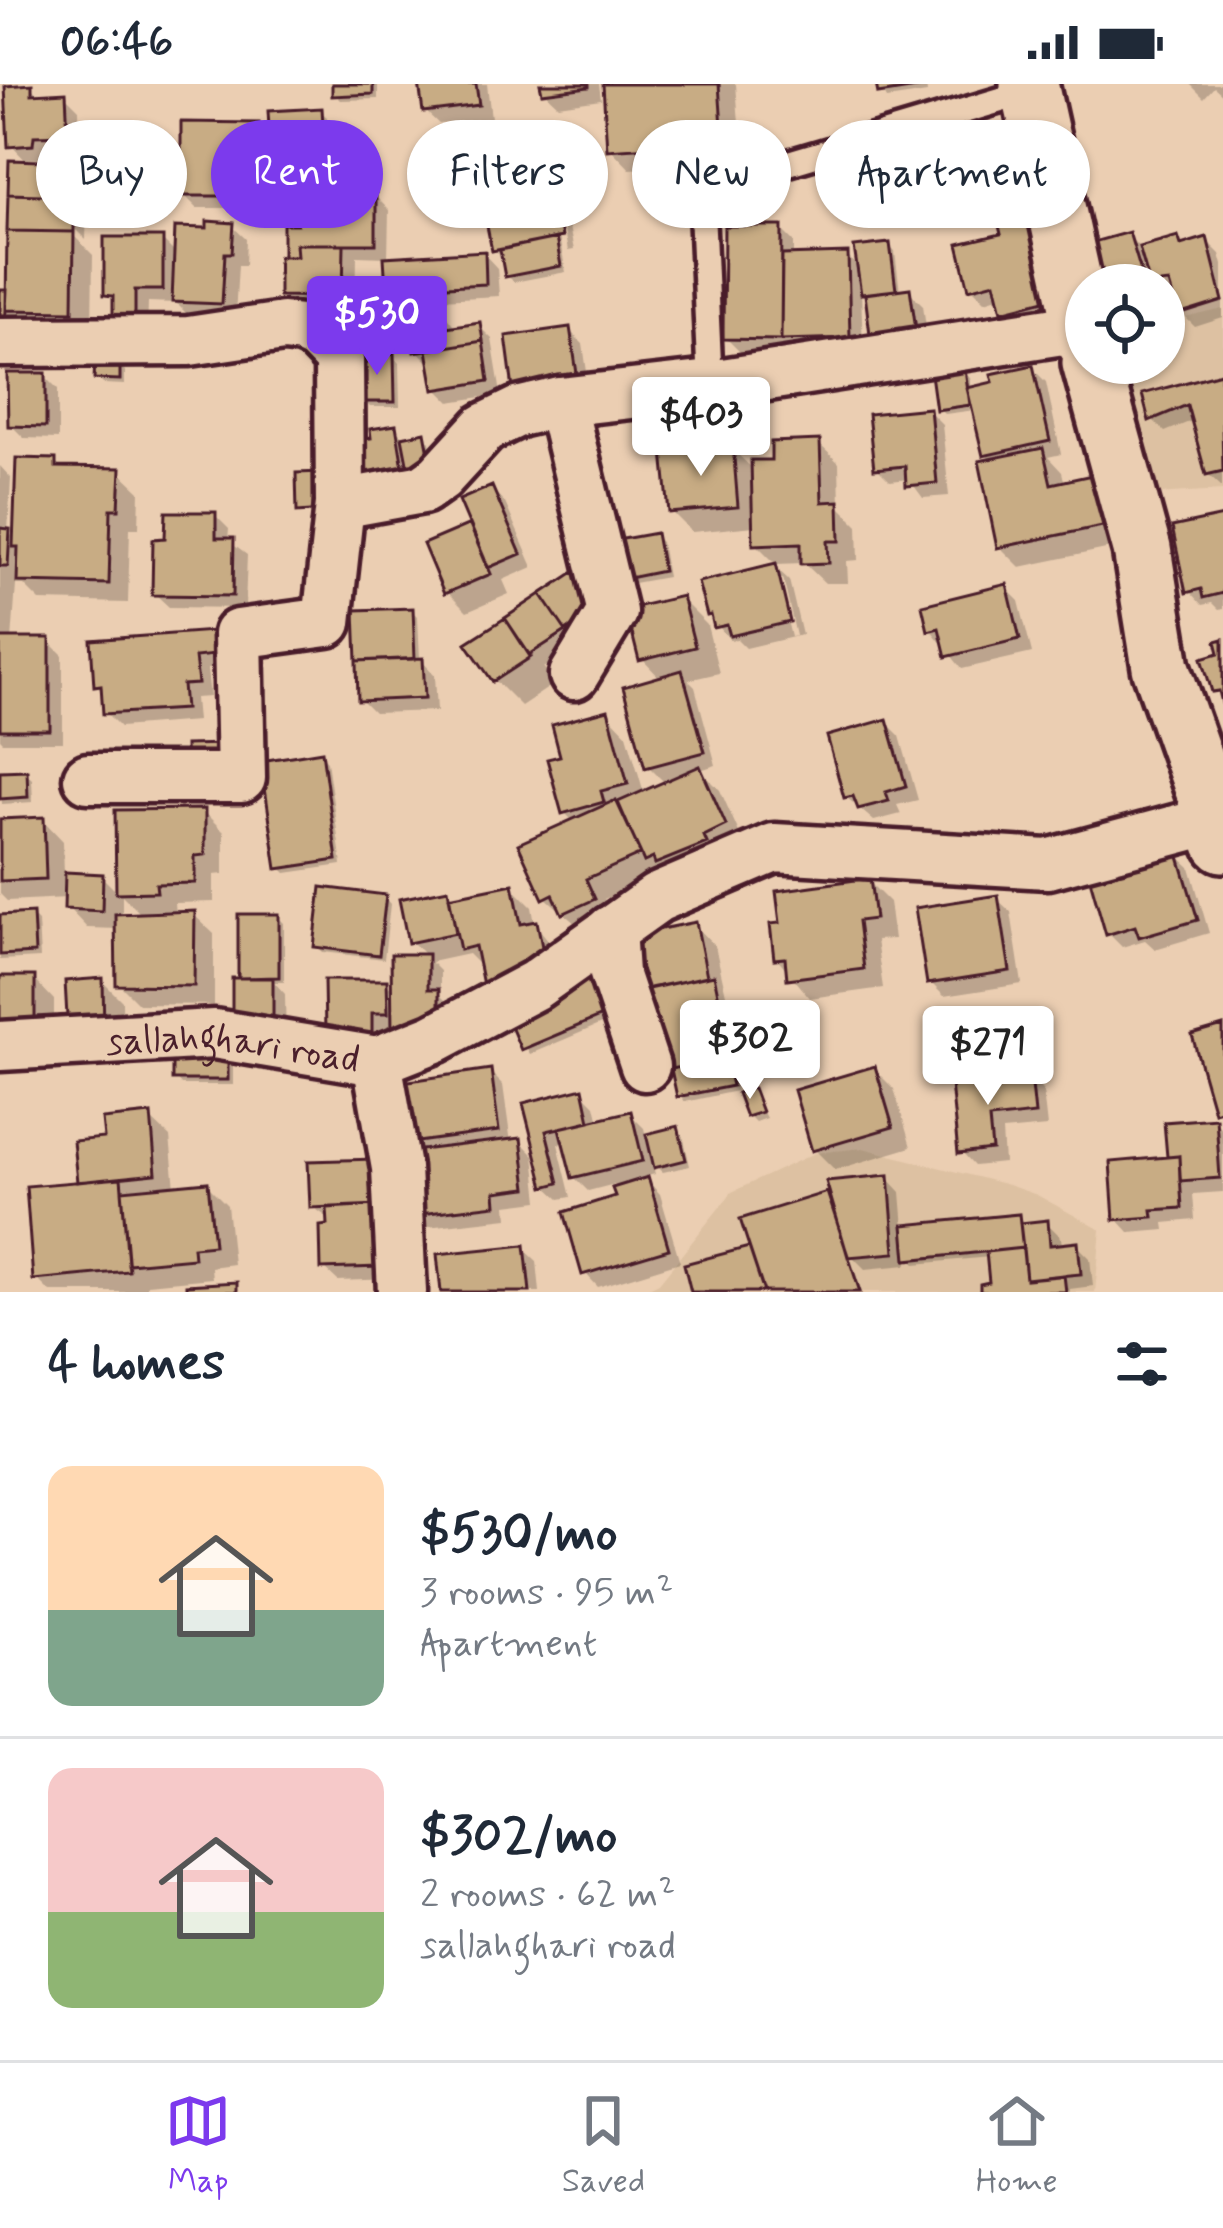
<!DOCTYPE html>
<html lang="en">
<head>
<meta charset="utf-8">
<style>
  body { margin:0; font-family:Mynerve,sans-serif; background:#f2f2f3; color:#1f2937; height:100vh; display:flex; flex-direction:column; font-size:45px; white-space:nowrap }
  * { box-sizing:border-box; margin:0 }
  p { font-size:39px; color:#747a83 }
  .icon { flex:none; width:66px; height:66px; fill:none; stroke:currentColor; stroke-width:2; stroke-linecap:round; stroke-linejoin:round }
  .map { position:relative; height:1208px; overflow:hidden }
  .sheet { display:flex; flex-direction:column; background:#fff; flex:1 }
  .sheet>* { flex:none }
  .guide { position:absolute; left:36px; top:36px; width:1152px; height:108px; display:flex; gap:24px }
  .fabs { position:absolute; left:1065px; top:180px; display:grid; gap:24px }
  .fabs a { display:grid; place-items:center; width:120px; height:120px; border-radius:50%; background:#fff; box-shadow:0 3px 9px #0004; font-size:60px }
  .price { position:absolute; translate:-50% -102px; padding:0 27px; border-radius:12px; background:#fff; color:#222; font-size:39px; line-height:78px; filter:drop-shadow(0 3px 6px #0008) }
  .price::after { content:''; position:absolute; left:50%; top:72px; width:36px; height:27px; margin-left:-18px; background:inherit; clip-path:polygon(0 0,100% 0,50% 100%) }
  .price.current { background:#7c3aed; color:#fff }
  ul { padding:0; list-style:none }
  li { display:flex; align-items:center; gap:36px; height:300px; padding:0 48px }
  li+li { border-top:3px solid #e0e1e3 }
  li span { display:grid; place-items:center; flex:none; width:336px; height:240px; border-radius:24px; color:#555 }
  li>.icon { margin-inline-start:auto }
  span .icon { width:144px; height:144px; fill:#fffc; stroke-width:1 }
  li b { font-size:51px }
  h2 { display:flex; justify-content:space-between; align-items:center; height:144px; padding:0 48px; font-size:51px }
  .pill { padding:0 42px; border-radius:54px; background:#fff; box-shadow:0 3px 9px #0004; font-size:42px; line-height:108px }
  .pill.current { background:#7c3aed; color:#fff }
  .status { display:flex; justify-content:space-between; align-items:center; height:84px; padding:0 60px; background:#fff; direction:ltr }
  .status svg { height:33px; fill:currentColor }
  .menu { display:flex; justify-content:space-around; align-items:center; height:168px; border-top:3px solid #e0e1e3; background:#fff; font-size:33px; color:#747a83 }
  .menu a { display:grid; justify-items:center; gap:6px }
  .menu .current { color:#7c3aed }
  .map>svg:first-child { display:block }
</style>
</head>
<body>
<div class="status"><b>06:46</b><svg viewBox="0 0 49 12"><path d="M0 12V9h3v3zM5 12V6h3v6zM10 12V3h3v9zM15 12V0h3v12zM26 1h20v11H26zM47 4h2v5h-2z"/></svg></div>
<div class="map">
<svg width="1223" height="1208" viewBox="0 0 1223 1208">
  <rect width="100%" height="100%" fill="#ebceb2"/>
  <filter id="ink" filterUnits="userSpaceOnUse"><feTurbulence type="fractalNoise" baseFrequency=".00833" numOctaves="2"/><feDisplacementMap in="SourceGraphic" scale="24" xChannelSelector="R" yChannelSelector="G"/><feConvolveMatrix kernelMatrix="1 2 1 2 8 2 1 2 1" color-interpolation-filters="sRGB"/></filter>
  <g filter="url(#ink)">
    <path fill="#ddc1a2" d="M1223,225V406L1155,410L1106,279H1164V239Z
      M863,1064L1008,1101L1037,1111L1101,1146L1095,1208H641L659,1199L732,1108L815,1069Z"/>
    <path fill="#0003" fill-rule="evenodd" d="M335,0H378V15L341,16L335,10Z
      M422,0H487L491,34L439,40L425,27Z
      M543,0H599L601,15L558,21L544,8Z
      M606,0H736L742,78L630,85L610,64Z
      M879,0H926L927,9L887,15Z
      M1190,0H1223V11L1214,3L1204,14Z
      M31,3L39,12L65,11L79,25L80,63L46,65V74L28,75V79L11,61Z
      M320,27L327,33L328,62L279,65L271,57V98H258L257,124H197L184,111L258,42L273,57Z
      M74,81L88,95L86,156L65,135L61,139L93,171L92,246L0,257V209L9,210Z
      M550,101L563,115L574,166L562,168L566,188L514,198L508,192L505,176L495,166ZM551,113H557L568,167L562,168Z
      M375,112L389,126L388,175L484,170L497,184L499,212L402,217L388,204L387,173L357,172L356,225H295L282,211L300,143Z
      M232,142L246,155L245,181H238L235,232L188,231L176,219L148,218L147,250L107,210L162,156L177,171L210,147Z
      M781,145L794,158V174L847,172L860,185L889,162L895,168L900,208L909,207L923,221L930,272L861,206L863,267L740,268L726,254Z
      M1005,152L1064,227L1018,239L1004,225L1001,212L985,217L971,203Z
      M1128,152L1142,166L1177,155L1185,163L1206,156L1220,170L1223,181V234L1195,243L1181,229L1177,213H1164V201H1101Z
      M442,226L456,244L478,241L492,255L501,310L450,318L436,304L430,280L417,266Z
      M569,246L583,260L591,316L531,325Z
      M393,272L399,279L400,323H370L364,317Z
      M119,281L125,287V301L103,300L97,294Z
      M1032,284L1046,298L1061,370L1048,373L1062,388L1065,400L1130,460L1020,483L999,462L992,377L986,371L975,326L945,330L939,324L964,288L970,294L972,306Z
      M45,292L58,305V355L24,354L11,341Z
      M1221,293L1223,295L1222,403L1208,390L1194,336L1165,348L1152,335Z
      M929,327L942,340L949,412L923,414L909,395L890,397L877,384Z
      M395,344L406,355L424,351L430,358L436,390L417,409L375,357Z
      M818,359L839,379L840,423L858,441L859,476L847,477L848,499H825L804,479L776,480L756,460L755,442L692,448L672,428L731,364L754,386Z
      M55,378L63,386L119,387L140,407L139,444H130L128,519L40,517L24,501H16L12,557H49L63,571V658H3L0,655V382L11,394L8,448L16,456Z
      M492,405L505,419L533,483L503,496L509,510L467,528L447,508Z
      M215,431L229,445L228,457L247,471L245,524L169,523L155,510L168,457Z
      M1223,435V525L1219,526L1212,519L1202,521L1189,507Z
      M655,452L661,458L667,493L628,500L622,494Z
      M775,483L789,496L802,551L746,564L737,555L730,556L709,531ZM777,494H783L796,552L791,553Z
      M580,497L577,562L544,584L554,600L521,622L495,596Z
      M1006,504L1019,517L1032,569L962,585L931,546Z
      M681,515L707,541L719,589L688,596L695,603L716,681L700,686L720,706L745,762L660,790L604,815L613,836L585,848L545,813L575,739L564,728V674L607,629L627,650L644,709L666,700L648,682L661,595L642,575Z
      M412,527L418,533L420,575L435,591L437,627L374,629L361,616Z
      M212,550L225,564L227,584L207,585L210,613L195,614L197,637L120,643L106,629L105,608L97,601Z
      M887,639L900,652L918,716L897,721L901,730L874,737L846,713Z
      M321,671L327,677L342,781L286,789L280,783Z
      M26,689L32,695L33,718L2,720L0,690Z
      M204,728L224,748V790L214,791V818L175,819L176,830H193L214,850V921L139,920L119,900V845L87,844L67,823V814L7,817L0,810V738L43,736L63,757L64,791L102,793L119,810L118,729ZM122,811L143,832L122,833Z
      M1176,770L1190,783L1209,849L1155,865L1145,856L1122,863L1109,850Z
      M869,798L889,818L894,855L876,856L883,904L810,914L777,874Z
      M512,803L532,823L535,840L613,935L530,970L483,885L468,870L431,878L440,887V911L451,922L391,968L328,948L386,899L394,908L427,873L411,857L447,808L454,815Z
      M384,813L390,820L384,875L323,868L317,862Z
      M997,815L1011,828L1022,900L944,912L930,898Z
      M32,832L38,838L40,874L0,876V834Z
      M278,833L284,839V898H274L285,910L286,962L241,892Z
      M695,841L715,862L743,985L732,988L736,1007L685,1018L679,1012L676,997L665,986L641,906Z
      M0,895H34L54,916V968Z
      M102,897L122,917L123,969L68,900Z
      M233,971V1001H181L175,994Z
      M874,985L894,1005L911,1063L835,1086L815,1066Z
      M490,988L503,1001L511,1059L520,1057L534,1071L539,1117L507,1121L508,1134L427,1143L414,1130L424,1069L413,1058Z
      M1030,994L1043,1007L1047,1043L1002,1047L1004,1079L974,1082L961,1068L954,1001Z
      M752,1007L766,1034L755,1038L749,1032Z
      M582,1008L595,1021L599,1038L630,1030L644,1044L646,1053L677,1045L683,1051L690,1082L663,1088L652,1078L655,1090L644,1093L660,1110L680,1178L598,1203L585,1189L618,1114L615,1100L588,1107L574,1093L566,1058L558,1060L571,1113L560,1115L546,1102L526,1021Z
      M149,1033L170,1053L175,1104L207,1101L227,1121L233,1180L211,1183L212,1194L147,1200V1208H50L36,1194L80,1100L107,1057Z
      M1214,1037L1223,1046V1108L1193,1110L1195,1136L1164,1139L1165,1146L1130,1149L1117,1135L1170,1076L1168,1041Z
      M389,1091L393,1195L338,1197L324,1184L331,1136L313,1123Z
      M888,1094L901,1108L904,1144L1018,1133L1024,1139H1047L1061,1153L1062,1162L1077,1161L1090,1174L1093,1202L1070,1205V1208H983L993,1201L990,1173L915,1180L906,1171L907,1181L865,1185L849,1169L862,1208H695L688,1182L753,1165L826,1111L836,1120Z
      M523,1164L537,1177L540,1208H444Z"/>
    <path fill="#c8ac84" stroke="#4a1f2b" stroke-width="3" d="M32,0V10L66,8L68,51L34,52L33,61L8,63L5,2Z
      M332,0H373V10L332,12Z
      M419,0H476L479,21L423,28Z
      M540,0H589V3L542,9Z
      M603,0H719L723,58L607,66Z
      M876,0H922L923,3L878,10Z
      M322,24L324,57L270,60L268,27Z
      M181,38L259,39L258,86L245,85V112H181Z
      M9,76L75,78L74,112L8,110Z
      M551,98L562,153L492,167L481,112Z
      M297,109H376V160H296L297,172H283V140H297Z
      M8,110L74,112V148L7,147Z
      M1033,133L1053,214L1002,227L995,198L969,205L958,160L1001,150L999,142Z
      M207,137L234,139L232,169H225L222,220L172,218L175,143L207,144Z
      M724,142H782L781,256L723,255Z
      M7,147L74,148L73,227L6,226Z
      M1129,148L1145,201H1097L1086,160Z
      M1178,152L1181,161L1207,153L1223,217L1178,231L1169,199L1150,201L1139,163Z
      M104,153H163V206H135V238H113V212L104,211Z
      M556,154L561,182L505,193L500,166Z
      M890,159L896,206L861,210L854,163Z
      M296,160H344L343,213L279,212V172H297Z
      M485,167L486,200L386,205L384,173Z
      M848,169L850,254L781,256L782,171Z
      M910,204L918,259L872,266L865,210Z
      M0,206H7L5,246L0,245Z
      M443,223L446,243L480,238L483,257L414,268L408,228Z
      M570,243L579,303L514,313L506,252Z
      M483,257L489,297L434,306L427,266Z
      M394,269L395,318H361L359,271Z
      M95,277L120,278V296L94,295Z
      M1033,281L1050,357L983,372L967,304L993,298L991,290Z
      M965,285L970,321L936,326L931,290Z
      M7,289H46V343L8,342Z
      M1221,289L1223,387L1206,391L1187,321L1149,337L1142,310Z
      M930,324L937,399L906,402L905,382L874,385L868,330Z
      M396,341L405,396L361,402L355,356L371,354L370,345Z
      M425,348L432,385L409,389L402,353Z
      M820,356L822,418L839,417L840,457H828L829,479L801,480V459L753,461L751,376H771V358Z
      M733,361L738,423L669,429L663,367Z
      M1043,364L1051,400L1101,389L1112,440L997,464L979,377Z
      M16,374L56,375V383L121,384L119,425H111L109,500L17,498L18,463H13Z
      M323,388L325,426L297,428L296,389Z
      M492,402L521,470L488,484L459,416Z
      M166,428H216V454H234L233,512L152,511L153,455L165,454Z
      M1223,432V509L1203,514L1201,505L1186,509L1172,443Z
      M470,440L491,490L444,510L423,460Z
      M0,444L10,445L8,482H0Z
      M656,449L663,487L619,496L612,457Z
      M776,479L790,538L730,552L727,541L714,544L711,531L707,532L698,498Z
      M574,488L598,524L566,547L541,510Z
      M1007,500L1020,555L946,573L939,544L928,547L922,521Z
      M541,510L566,547L529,571L505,534Z
      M682,512L695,563L639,577L626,525Z
      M413,524L415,575L357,577L355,526Z
      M505,534L531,573L493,598L466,559Z
      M213,547L215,571L195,573L198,600L183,601L185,625L103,630L101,601L94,602L91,556Z
      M0,554H50V646H0Z
      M1223,555V623L1219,607L1212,608L1202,574L1219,569L1216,557Z
      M423,574L425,614L358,617L357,577Z
      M682,586L705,668L645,684L623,603Z
      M608,626L628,700L601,707L604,718L562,730L547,675L560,672L552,641Z
      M887,635L906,702L886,708L889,717L858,725L853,712L844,714L827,652Z
      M228,660L229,689L186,690L185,661Z
      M322,667L337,776L277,785L261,677Z
      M700,682L726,741L704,752L707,759L655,780L653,774L644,778L618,718Z
      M27,686L28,713L0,715V687Z
      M616,716L641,770L586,795L595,815L562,830L553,810L543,815L518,760Z
      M205,725V771L195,772V799L156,800L157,808L116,809L115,726Z
      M44,733L46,795L0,797V735Z
      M1177,766L1198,836L1139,853L1135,842L1106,851L1089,792Z
      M65,788L103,790L102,827L64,825Z
      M870,794L875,835L858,837L864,885L787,895L785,874L774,875L770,840L780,839L776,807Z
      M513,800L521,840L537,837L547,889L483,901L475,862L460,866L449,813Z
      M321,803L386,811L379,871L314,863Z
      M448,805L456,849L408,859L399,815Z
      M998,811L1010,887L927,900L915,824Z
      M195,827L194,902L116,901L115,830Z
      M33,829L35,869L0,871V831Z
      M238,830H279V893L238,894Z
      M696,838L707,892L639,907L626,852Z
      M391,870H428V905H439V946L392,947Z
      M593,889L609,929L521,966L504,926Z
      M714,891L731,972L662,987L645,905Z
      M0,892H35V949H0Z
      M103,894L104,950L68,951L65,897Z
      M232,894H273V950H232Z
      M324,896H387L388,929H372V949H325Z
      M1223,942V1025L1214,1028L1192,951Z
      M172,962H228V996H172Z
      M726,974L732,1002L677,1013L671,985Z
      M875,982L893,1043L812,1067L794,1006Z
      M491,985L499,1047L410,1059L402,998Z
      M1031,991L1035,1030L989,1035L992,1066L958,1070L951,999Z
      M583,1004L590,1037L546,1047L559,1099L544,1103L523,1019Z
      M753,1004L762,1028L746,1033L737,1009Z
      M631,1027L643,1077L572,1094L559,1044Z
      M151,1030L156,1090L77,1098L73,1057L104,1054L102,1035Z
      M1216,1034L1220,1094L1180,1097L1179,1072L1167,1073L1164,1038Z
      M678,1042L686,1076L654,1084L646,1050Z
      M521,1054L527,1104L495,1108L496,1121L411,1131L404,1068Z
      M1179,1072L1182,1124L1152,1126L1153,1133L1114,1136L1110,1078Z
      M376,1075L379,1121L310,1124L308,1077Z
      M889,1091L895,1169L848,1173L826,1097Z
      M648,1093L669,1165L582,1191L564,1128L615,1112L612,1104Z
      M121,1094L129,1187L33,1196L26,1102Z
      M208,1098L214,1161L193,1163L194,1174L128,1180L122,1106Z
      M827,1108L860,1208H764L740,1135Z
      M379,1121L380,1183L321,1185L320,1142L328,1141L327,1124Z
      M1019,1130L1023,1164L906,1176L903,1141Z
      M1048,1136L1050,1161L1078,1158L1081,1190L1026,1195L1020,1139Z
      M525,1161L530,1208H441L437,1170Z
      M749,1163L764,1208H691L684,1180Z
      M1023,1164L1026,1195L1064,1191L1066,1208H980V1200L989,1198L986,1168Z
      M237,1198V1208H186V1201Z"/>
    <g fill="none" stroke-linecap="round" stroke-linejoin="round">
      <defs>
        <path id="service" d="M710,301L701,105L1031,7"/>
        <g id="minor">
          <path d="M0,258L189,257L283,243L302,245L317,252L339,275L340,420L327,538L238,550L241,694H88"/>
          <path d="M561,318L612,528L574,591"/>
          <path d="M340,420L423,405L440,393L485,344L518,328L561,318L710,301L1082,243"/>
          <path d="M611,846L614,889L645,982"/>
          <path id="s1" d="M0,962L214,950L377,977L396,1084L402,1208"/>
          <path d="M377,977L435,954L535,901L657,814L774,764L1048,780L1216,735"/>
        </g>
        <path id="tertiary" d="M1029,0L1086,258
          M1091,279L1142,465L1161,583L1223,759"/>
      </defs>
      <use href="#service" stroke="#4a1f2b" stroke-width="33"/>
      <use href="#minor" stroke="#4a1f2b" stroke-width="57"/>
      <use href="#tertiary" stroke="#4a1f2b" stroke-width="66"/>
      <use href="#service" stroke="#ebceb2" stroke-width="24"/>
      <use href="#minor" stroke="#ebceb2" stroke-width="48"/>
      <use href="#tertiary" stroke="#ebceb2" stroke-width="57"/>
    </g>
  </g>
  <g text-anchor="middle" stroke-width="10" stroke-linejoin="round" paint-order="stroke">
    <g font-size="39" fill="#4a1f2b" stroke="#ebceb2">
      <text dy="14" stroke="none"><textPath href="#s1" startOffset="234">sallahghari road</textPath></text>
    </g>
  </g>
</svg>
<div class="fabs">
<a><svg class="icon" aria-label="locate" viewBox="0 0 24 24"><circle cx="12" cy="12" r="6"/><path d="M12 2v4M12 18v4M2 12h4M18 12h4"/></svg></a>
</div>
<b class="price current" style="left:377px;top:294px">$530</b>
<b class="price" style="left:701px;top:395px">$403</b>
<b class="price" style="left:750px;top:1018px">$302</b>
<b class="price" style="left:988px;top:1024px">$271</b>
<div class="guide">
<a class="pill">Buy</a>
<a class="pill current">Rent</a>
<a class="pill">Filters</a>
<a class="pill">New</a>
<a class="pill">Apartment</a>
</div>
</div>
<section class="sheet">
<h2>4 homes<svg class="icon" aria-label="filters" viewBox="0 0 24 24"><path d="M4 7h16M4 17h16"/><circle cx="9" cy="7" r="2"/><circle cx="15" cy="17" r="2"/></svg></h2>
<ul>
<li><span style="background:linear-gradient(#ffd9b3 60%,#7fa58c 0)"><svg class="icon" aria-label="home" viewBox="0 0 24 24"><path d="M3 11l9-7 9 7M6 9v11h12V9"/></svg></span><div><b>$530/mo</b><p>3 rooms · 95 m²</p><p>Apartment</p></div></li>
<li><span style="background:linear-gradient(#f6c9c9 60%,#8fb573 0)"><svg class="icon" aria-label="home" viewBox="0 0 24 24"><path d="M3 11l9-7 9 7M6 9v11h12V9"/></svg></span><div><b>$302/mo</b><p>2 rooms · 62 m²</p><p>sallahghari road</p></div></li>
</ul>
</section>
<nav class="menu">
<a class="current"><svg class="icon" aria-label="map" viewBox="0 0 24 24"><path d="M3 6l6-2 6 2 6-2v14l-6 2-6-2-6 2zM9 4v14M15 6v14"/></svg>Map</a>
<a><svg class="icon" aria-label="saved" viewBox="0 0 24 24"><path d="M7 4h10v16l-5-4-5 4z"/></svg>Saved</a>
<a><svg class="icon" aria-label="home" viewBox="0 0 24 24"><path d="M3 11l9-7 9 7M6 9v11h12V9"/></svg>Home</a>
</nav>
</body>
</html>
